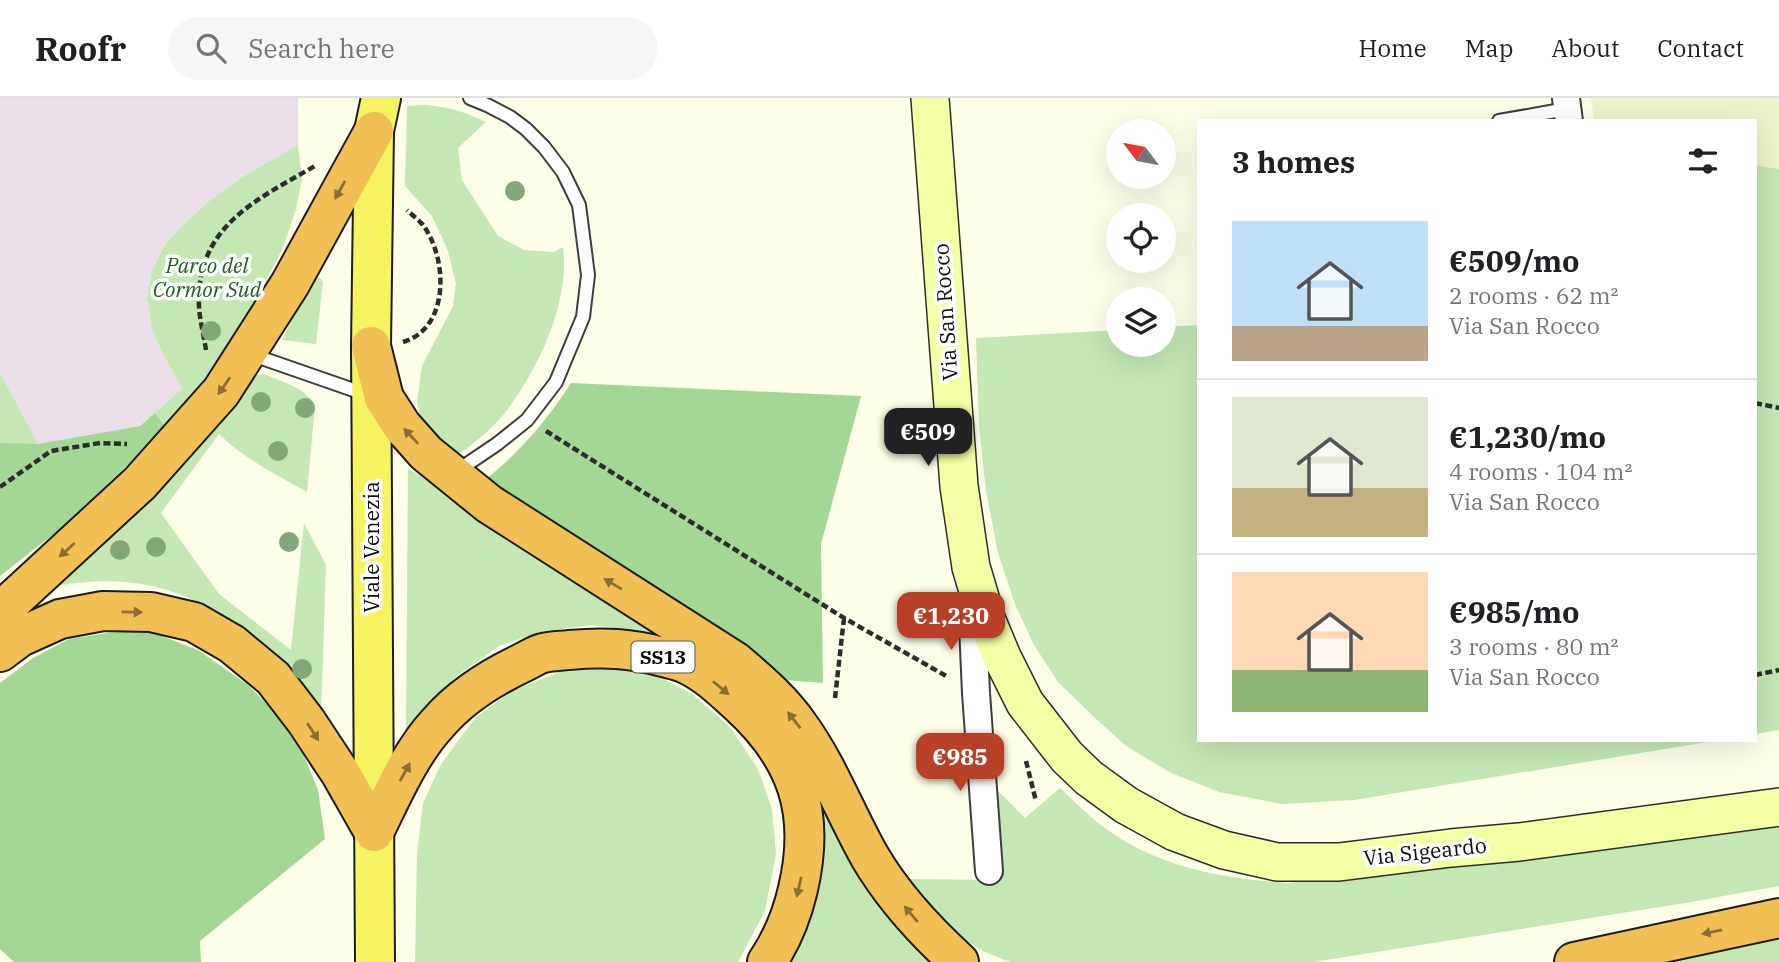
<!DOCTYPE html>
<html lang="en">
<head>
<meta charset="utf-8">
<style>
  body { margin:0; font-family:"IBM Plex Serif",serif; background:#f6f6f6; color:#202124; height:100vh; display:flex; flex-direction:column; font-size:26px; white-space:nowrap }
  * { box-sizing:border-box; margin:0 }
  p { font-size:23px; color:#757577 }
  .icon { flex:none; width:38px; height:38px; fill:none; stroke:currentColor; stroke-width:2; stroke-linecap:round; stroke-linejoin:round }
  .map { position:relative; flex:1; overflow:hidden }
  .sheet { position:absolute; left:1197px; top:21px; width:560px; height:623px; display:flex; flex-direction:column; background:#fff; border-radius:0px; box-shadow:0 7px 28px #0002 }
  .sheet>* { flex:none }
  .needle { width:46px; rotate:302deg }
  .tools { position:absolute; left:1106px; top:21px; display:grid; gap:14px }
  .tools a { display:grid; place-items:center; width:70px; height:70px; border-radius:50%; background:#fff; box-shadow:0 7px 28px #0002; font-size:35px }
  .price { position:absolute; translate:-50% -60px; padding:0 16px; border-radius:14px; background:#b84026; color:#fff; font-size:23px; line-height:46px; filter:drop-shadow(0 2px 4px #0008) }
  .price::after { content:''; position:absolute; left:50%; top:42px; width:21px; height:16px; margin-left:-10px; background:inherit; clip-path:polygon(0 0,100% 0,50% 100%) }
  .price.active { background:#222; color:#fff }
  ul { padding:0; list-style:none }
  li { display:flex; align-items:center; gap:21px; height:175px; padding:0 35px }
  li+li { border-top:2px solid #e0e0e0 }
  li span { display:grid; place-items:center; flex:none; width:196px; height:140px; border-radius:0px; color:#555 }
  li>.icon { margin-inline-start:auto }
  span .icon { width:84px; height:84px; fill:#fffc; stroke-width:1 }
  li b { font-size:30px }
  h2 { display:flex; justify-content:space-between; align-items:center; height:84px; padding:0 35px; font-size:30px }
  header { display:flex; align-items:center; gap:42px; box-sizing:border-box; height:98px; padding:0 35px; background:#fff; border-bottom:2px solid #e0e0e0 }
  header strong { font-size:33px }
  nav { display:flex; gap:38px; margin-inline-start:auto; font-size:24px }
  .search { width:490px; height:63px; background:#f6f6f6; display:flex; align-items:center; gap:18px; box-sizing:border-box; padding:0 24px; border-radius:38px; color:#757577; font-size:26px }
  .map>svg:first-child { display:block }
</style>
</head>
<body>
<header>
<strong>Roofr</strong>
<div class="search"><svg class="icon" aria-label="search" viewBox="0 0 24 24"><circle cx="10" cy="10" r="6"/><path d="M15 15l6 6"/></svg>Search here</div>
<nav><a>Home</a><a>Map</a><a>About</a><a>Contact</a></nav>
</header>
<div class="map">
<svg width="1779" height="864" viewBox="0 0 1779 864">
  <rect width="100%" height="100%" fill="#feffe9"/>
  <path fill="#eadfe9" d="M0,0H298V47L242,79L208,104L183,127L165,146L152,172L147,201L152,232L166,262L184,290L140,328L38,347L0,275Z"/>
  <path fill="#eef3cb" d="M1591,0H1779V71L1755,67V23H1594Z"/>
  <path fill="#c4e7b4" d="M426,7C448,9 466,14 486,24L458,50L462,82L498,138L524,152L554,154L563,149C570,206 538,272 504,316C491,332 472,347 455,359L430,332L420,319L417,304L422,268L453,208L456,186L448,153L432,118L405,88L407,8Z
    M298,47L302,81L296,111L283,150L257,200L229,246L196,295L166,331L0,478V275L38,346L36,347L142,331L156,318L155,315L183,290L166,262L152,232L147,201L152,172L165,146L183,127L208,104L242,79Z
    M1755,67L1779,71V632L1755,636Z
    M314,178L320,180L323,184L316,246L282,242L310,183Z
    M1199,227V642H1720L1354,702L1282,706L1219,694L1171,675L1126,648L1094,619L1058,584L1034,547L1015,506L998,455L986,393L979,329L976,240L1118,232V247H1164V229Z
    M264,276C282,284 306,289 315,308L307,394C276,376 244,361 219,336L161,415L219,496L291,552L304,425L326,467L321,618C303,596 286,572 267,551C259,542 247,536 237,528C179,486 125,476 55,488L151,399L188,360L253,277Z
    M408,370L668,541L630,532L592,527L544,533L499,548L458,577L406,633Z
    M612,570L656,577L692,596L730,629L758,671L772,711L776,756L765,813L738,864H415L417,755L423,705L441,666L475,620L513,592L560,574Z
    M809,679C828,720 845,764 872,801C889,824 912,844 933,864H786Z
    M991,686L1025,720L1060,690C1080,709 1099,728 1123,742C1172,772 1231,781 1288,785L1779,724V788L1685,805L1313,864H1010L983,853L946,830L900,781L1001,782Z
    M1779,838V864H1655Z"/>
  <path fill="#a3d894" d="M571,285L861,298L821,446L823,585L783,582L483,383C519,356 547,322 571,285Z
    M155,315L166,331L60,431L0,478V345L38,346L140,328Z
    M120,533L154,535L198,552L248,587L275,614L304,658L318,692L325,741L200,843L201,864H14L0,851V585L33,560L69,541Z"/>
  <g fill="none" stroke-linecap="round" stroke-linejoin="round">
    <defs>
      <path id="lane" d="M1499,23L1567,11
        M250,256L368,297
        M457,373L497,346L527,322L556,284L583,219L588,177L579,107L563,74L544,49L526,31L510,19L487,7L470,0"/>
      <path id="street" d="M1566,0L1569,23
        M972,506L976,595L989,773"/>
      <path id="secondary" d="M930,0L959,388L971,469L987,523L1002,559L1025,605L1067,659L1089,680L1126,707L1175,734L1224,752L1277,764H1339L1451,750L1519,744L1779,709"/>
      <path id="primary" d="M375,864L371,248L374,33L381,0"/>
      <path id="highway" d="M371,248L384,300L402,328L426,355L489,406L736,564C759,584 782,603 799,628C828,668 846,717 870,759C894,800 925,833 959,864
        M0,514L140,385L221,294L290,186L374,33
        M0,554L20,539L60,521L103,513L151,514L194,524L232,546L273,580L306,623L341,676L374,734
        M374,734C392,698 410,655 438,625C461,598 492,579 524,564C530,561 536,557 543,555C551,553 561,553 569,552C604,549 630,550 663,559C670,561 677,562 684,565C705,574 723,591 739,606C797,659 816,714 798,791C792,817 782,842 767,864
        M1574,864L1779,820"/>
    </defs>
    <use href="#lane" stroke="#3e3e3e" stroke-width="16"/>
    <use href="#street" stroke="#3e3e3e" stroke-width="30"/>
    <use href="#secondary" stroke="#2d2d2d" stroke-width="40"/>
    <use href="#primary" stroke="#1c1c1c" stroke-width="42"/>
    <use href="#highway" stroke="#1c1c1c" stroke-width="42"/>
    <path stroke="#2d2d2d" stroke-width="4.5" stroke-dasharray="7 3.5" stroke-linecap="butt" d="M403,244C450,230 448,161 423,127C419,122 412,117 407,112
      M206,252C204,238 200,224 199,209C195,129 256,102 315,68
      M1755,305L1779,310
      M546,333L844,520L948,579
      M0,389L51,353L100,345L127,346
      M1755,577L1779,572
      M835,600L844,520
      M1026,663L1036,703"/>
    <use href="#lane" stroke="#fff" stroke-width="12"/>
    <use href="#street" stroke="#fff" stroke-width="26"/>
    <use href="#secondary" stroke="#f4fea5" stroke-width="37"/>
    <use href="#primary" stroke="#f6f361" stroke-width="38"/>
    <use href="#highway" stroke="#f2bf54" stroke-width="38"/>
  </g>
  <g fill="#82a879">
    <circle cx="515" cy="93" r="10"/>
    <circle cx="211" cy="233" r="10"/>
    <circle cx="261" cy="304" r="10"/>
    <circle cx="305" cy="310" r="10"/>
    <circle cx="278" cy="353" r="10"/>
    <circle cx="289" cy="444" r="10"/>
    <circle cx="156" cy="449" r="10"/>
    <circle cx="120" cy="452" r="10"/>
    <circle cx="302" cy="571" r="10"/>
  </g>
  <defs><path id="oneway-solid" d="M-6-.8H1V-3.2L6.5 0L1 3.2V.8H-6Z" transform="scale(1.75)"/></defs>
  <g fill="#8a6e33">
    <use href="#oneway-solid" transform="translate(340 92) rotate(119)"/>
    <use href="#oneway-solid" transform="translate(224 288) rotate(125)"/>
    <use href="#oneway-solid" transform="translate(411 338) rotate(-133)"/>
    <use href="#oneway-solid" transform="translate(67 452) rotate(138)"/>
    <use href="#oneway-solid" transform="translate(613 486) rotate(-149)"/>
    <use href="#oneway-solid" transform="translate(132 514) rotate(1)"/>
    <use href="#oneway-solid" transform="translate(721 590) rotate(40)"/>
    <use href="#oneway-solid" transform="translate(794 622) rotate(-128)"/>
    <use href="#oneway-solid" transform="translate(313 634) rotate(57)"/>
    <use href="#oneway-solid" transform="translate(405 674) rotate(-61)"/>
    <use href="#oneway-solid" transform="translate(799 789) rotate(103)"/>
    <use href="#oneway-solid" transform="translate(911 816) rotate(-130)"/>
    <use href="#oneway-solid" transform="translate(1712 834) rotate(168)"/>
  </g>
  <g text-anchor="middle" stroke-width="7" stroke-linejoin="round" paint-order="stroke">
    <rect fill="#fff" stroke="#545454" stroke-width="2" x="631.5" y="543.5" width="63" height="31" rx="5"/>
    <g font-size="19" font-weight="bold" fill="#0b0b0b">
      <text x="663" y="566">SS13</text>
    </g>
    <g font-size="21" font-style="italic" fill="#1d611e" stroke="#fff">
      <text x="207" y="175">Parco del<tspan x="207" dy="24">Cormor Sud</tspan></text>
    </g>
    <g font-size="21" fill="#0b0b0b" stroke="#fff">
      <text transform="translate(946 214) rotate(-94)" y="7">Via San Rocco</text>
      <text transform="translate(372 449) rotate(-90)" y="7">Viale Venezia</text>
      <text transform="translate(1425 754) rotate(-6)" y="7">Via Sigeardo</text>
    </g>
  </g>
</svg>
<div class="tools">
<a><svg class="needle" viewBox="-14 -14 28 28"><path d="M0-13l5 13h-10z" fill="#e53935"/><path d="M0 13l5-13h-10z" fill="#757577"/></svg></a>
<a><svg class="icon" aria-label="locate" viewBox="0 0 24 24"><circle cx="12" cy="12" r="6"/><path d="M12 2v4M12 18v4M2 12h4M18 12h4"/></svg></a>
<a><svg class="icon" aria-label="layers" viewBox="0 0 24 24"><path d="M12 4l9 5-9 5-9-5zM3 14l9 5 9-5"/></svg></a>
</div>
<b class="price active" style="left:928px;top:370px">€509</b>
<b class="price" style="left:951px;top:554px">€1,230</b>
<b class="price" style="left:960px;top:695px">€985</b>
<section class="sheet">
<h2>3 homes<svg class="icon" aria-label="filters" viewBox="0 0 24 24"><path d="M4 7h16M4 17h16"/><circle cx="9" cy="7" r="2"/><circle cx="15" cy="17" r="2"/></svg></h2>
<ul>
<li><span style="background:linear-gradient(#bfe0f5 75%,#b9a48a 0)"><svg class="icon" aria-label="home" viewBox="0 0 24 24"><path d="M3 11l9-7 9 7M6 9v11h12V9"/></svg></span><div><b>€509/mo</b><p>2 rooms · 62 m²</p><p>Via San Rocco</p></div></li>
<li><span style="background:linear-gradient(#dfe7d0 65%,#c2b280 0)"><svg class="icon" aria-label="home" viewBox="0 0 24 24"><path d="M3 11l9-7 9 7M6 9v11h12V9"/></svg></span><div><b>€1,230/mo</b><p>4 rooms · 104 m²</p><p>Via San Rocco</p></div></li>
<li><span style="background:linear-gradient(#ffd9b3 70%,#8fb573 0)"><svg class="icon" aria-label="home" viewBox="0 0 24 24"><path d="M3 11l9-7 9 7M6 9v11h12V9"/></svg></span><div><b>€985/mo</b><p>3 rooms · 80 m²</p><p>Via San Rocco</p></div></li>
</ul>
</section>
</div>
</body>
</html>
